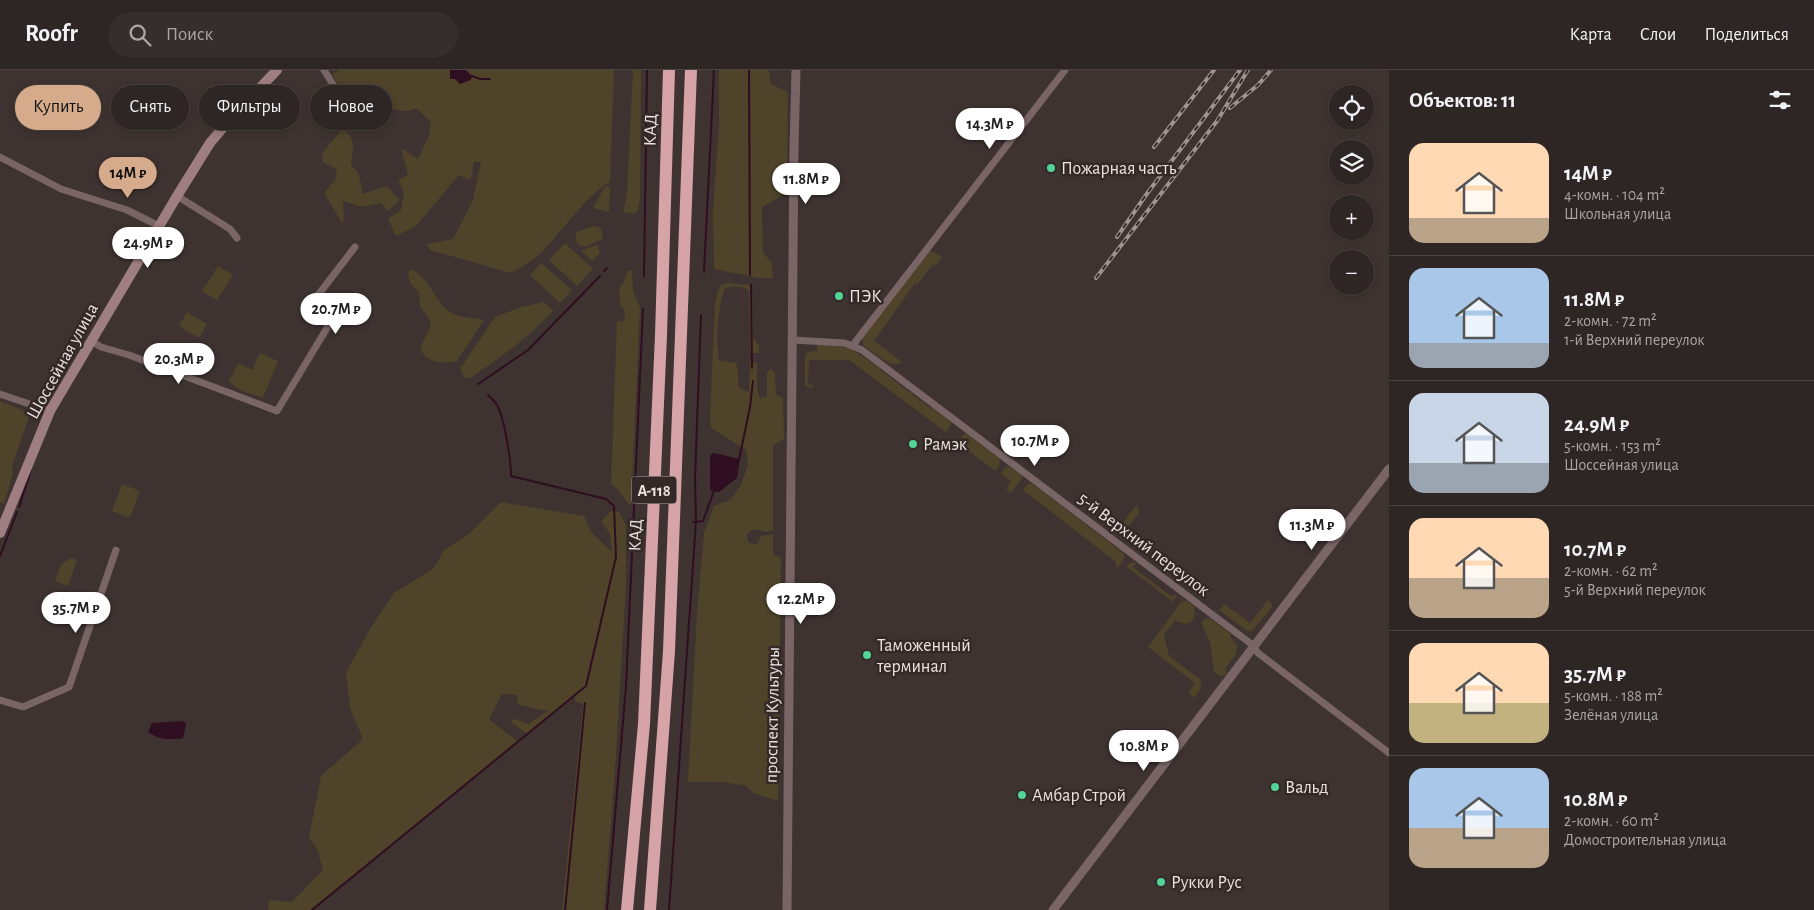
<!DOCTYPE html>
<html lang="ru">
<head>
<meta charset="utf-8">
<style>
  body { margin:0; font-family:"Alegreya Sans",sans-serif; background:#362e2c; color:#f1f3f6; height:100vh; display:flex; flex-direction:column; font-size:19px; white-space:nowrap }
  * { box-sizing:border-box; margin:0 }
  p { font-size:16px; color:#a7a5a6 }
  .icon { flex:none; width:28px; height:28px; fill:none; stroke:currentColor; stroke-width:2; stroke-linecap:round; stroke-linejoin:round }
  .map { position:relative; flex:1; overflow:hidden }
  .details { display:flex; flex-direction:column; background:#2e2624; width:425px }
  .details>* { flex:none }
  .banner { position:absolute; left:15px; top:15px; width:475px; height:45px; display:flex; gap:10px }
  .fabs { position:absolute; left:1329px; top:15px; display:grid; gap:10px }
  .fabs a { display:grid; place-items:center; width:45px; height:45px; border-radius:50%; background:#2e2624; box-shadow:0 2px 8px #0003,0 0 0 1px #494341; font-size:25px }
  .price { position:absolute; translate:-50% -42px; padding:0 11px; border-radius:18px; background:#fff; color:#222; font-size:16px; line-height:32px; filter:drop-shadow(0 1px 2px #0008) }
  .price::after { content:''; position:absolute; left:50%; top:30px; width:15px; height:11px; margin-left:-8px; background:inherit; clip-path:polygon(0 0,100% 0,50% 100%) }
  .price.active { background:#d6ab8b; color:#111 }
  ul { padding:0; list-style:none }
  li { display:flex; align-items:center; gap:15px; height:125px; padding:0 20px }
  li+li { border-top:1px solid #494341 }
  li span { display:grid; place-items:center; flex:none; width:140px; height:100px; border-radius:15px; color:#555 }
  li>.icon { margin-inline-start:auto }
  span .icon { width:60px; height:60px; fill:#fffc; stroke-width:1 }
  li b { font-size:21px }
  h2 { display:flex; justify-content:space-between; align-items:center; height:60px; padding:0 20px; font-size:21px }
  .pill { padding:0 18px; border-radius:22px; background:#2e2624; box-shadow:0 2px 8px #0003,0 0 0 1px #494341; font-size:18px; line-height:45px }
  .pill.active { background:#d6ab8b; color:#111 }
  header { display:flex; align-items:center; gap:30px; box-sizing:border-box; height:70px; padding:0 25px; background:#2e2624; border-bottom:1px solid #494341 }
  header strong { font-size:24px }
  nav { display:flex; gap:28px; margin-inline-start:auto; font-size:18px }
  .search { width:350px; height:45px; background:#362e2c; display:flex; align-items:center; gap:12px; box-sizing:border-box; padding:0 18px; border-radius:28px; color:#a7a5a6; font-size:19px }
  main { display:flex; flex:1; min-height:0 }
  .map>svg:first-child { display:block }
</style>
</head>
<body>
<header>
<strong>Roofr</strong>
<div class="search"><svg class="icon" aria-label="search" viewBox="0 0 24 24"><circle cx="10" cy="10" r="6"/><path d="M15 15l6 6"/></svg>Поиск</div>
<nav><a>Карта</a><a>Слои</a><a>Поделиться</a></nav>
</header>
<main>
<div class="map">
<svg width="1389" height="840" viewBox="0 0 1389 840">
  <rect width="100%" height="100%" fill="#3e3330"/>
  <path fill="#4f432a" d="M339,0H614L610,112C587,124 561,163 541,183C533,191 521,197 511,203L430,180L427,174L453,169L473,130L481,92H474L471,110L459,105L416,156L396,166L388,149L401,140L404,122L398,110L408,105L401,78L418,89L429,65L431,52L416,38C400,45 399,38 385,38C373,38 369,44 354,41L332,4Z
    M633,0H641L640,129L638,140L634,144L623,142L627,123Z
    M719,0H769L771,14L788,22L787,123L762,137L763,182L772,194L773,208H759L714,199L713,140L719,54Z
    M142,24L161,38L155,47L138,36V31Z
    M343,59C358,70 352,79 351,95L358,102L363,124L387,116L400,130L388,141L381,133L362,137L343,131L344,150L342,153L324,123L335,110L337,99L322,92C323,89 322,86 323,83C325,80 340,61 343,59Z
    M605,116L610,117L609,142L593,138Z
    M594,156L601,158L603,169L584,177L578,175L575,168L577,162Z
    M565,173L593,199L577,216L549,190Z
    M598,174L600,183L592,191L581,181Z
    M930,181L934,182L942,187L936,196L933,194L918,214L915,213L874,271L902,292C890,300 873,281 863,275L862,269L926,183Z
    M541,193L572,220L560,233L530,205Z
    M218,196L233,205L217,230L202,221Z
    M410,199C428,204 436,235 453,244C460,247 476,248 484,250L457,291C442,294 426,294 420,277L429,261L431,252L420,236L419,222L410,213L408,204Z
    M628,200L632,201L633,220L640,238L631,437L618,420L611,414L617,250L622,252L625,248L624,239L620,235L619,219L623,213Z
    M726,213L752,215L753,268L759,275V283H750L749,221C742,215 733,216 725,218C717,240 716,267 719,290L736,293L738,301V316L743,320L749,322L750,291L757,293V317L760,328L767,327V303L771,299L775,303L776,325L783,328L784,369L773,375V460L766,462L753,459L747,464L748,472L756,475L761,466L773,464V484L781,488L778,731L753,723L746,716L723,712H688L697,543L704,463L714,436L730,430L741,415L748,395L746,380L711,358L710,347L715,232L719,218L721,215Z
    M544,232L553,241C527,269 501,287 470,308H465L460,299L495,247L521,237Z
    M187,242L207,254L199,268L179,256Z
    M817,275L840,276L851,279L880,298V300L919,329V332L921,331L930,338L931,337L952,353L946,362L849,290H809L808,314L813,315V318L805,316V286L808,282L817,281Z
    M260,283L278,291L263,328L242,321L229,312L238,293L252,300Z
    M0,331L22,340L29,347L12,396L13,403L4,434L0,432Z
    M965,363L1000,389L999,396L996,401L959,374L957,370L960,369Z
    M1005,397H1010L1022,405L1021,410L1011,423L1006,419L1011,411L1001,404Z
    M1029,413L1033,414L1123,483L1125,488L1117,498L1115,491L1023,420Z
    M122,414L140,421L130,448L112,441Z
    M501,432L584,446L591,462L612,482L610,464L601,451L611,441L619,442L626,455V515L614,716L604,840H562L583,634L575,631V624L527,664L510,651L515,649L528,654L548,641L518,635L517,625L502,624L489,649L518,672L310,840H268L269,830L292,832L323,800L318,781L309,767L321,706L363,669L350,638L346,603L371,557L394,523L434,498L444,480L469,464Z
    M1136,435L1139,440V443L1125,461L1116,464L1110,461L1109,453L1113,447L1122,454Z
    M71,488L77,490L68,516L55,511L61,494Z
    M1135,492L1136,493L1133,497L1172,527L1175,523L1177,526L1173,532L1127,497L1130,493Z
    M1268,530L1271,532L1272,537L1252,561L1246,560L1219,540L1224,534L1250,553Z
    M1187,531L1194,536C1197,551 1189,559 1175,550L1164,565L1169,586L1200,609C1203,617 1199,621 1195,628L1188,623L1195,613L1148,577L1181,532Z
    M1210,548L1231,564L1230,567L1237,576L1236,584L1224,600L1227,602L1225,605L1220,606L1214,602L1210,573L1202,554L1203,550Z"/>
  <path fill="#2f0e21" d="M450,0H466L472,6L471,10L460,14L455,9H450Z
    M714,383L740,389L737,408L719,422L711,421L710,418V388L711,384Z
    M183,651L186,654L183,668C172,670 158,670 148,662L152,653Z"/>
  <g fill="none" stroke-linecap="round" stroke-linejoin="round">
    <path stroke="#2f0e21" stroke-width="2" d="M749,0L750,205
      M472,6L480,9H490
      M604,201L607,198
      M704,202L714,0
      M644,206L647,0
      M751,215L752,298
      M478,314L528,280L600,206
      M739,390L750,337L753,311
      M19,437L31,400
      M693,452L703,451L714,421
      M0,486L17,442
      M312,840L586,616L616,487L614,436L606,429L511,406C511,390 505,352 498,337C496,332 491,328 488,325
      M565,840L585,633
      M607,840L626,616L643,239
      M669,840L696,452L695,408L701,245"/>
    <path stroke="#796566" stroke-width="7" d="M324,0L356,52
      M0,87L61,119L127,140L159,156
      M177,126L230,159L237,168
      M793,270L845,273L862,280L1230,558L1250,573L1258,583L1389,683
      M91,271L101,277L129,285L277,341L327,258V252L315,229L355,177
      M853,275L1065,0
      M0,324L50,341
      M0,630L23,637L69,617L116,480"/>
    <path stroke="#796566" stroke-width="9" d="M787,840L794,78L796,0
      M1053,840L1389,399"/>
    <path stroke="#9e7e81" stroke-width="10" d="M0,463L50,341L177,126L210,73L232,47L277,0"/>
    <path stroke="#d5a3a8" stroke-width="12" d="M627,840L644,654L661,265L669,0
      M650,840L669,581L691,0"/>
    <defs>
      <path id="rail" d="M1230,38L1258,15L1271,0
        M1154,77L1214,0
        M1117,167L1146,125L1240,0
        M1096,208L1217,51L1248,0"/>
    </defs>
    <use href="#rail" stroke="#9e9593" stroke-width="4"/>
    <use href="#rail" stroke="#342926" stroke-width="2" stroke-dasharray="5.5" stroke-linecap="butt"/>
  </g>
  <g fill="#52d397" stroke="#342926" stroke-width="2">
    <circle cx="1051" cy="98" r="5"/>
    <circle cx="839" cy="226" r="5"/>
    <circle cx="913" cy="374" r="5"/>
    <circle cx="867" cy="585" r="5"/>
    <circle cx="1275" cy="717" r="5"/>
    <circle cx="1022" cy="725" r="5"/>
    <circle cx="1161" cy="812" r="5"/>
  </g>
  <g text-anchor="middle" stroke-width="5" stroke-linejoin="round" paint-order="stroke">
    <rect fill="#342926" stroke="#b3aba9" stroke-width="1" x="631.5" y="406.5" width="45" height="27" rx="4"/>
    <g font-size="16" font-weight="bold" fill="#eae3e1">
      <text x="654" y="426">А-118</text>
    </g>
    <g font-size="18" fill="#eae3e1" stroke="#342926">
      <text transform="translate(650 60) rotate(-88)" y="6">КАД</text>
      <text transform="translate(62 291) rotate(-61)" y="6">Шоссейная улица</text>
      <text transform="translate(635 465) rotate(-87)" y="6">КАД</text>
      <text transform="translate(1144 474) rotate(37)" y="6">5-й Верхний переулок</text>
      <text transform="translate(772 645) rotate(-89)" y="6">проспект Культуры</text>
    </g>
    <g font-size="18" fill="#eae3e1" stroke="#342926" text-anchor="start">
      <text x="1061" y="104">Пожарная часть</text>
      <text x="849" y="232">ПЭК</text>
      <text x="923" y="380">Рамэк</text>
      <text x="877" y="581">Таможенный<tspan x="877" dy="21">терминал</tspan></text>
      <text x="1285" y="723">Вальд</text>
      <text x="1032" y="731">Амбар Строй</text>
      <text x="1171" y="818">Рукки Рус</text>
    </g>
  </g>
</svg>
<div class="fabs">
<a><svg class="icon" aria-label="locate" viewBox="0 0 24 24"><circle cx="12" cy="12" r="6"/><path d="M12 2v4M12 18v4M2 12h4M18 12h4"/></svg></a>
<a><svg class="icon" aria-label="layers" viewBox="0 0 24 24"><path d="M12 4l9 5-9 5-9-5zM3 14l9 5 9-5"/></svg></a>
<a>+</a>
<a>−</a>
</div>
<b class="price" style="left:990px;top:80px">14.3M ₽</b>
<b class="price active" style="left:128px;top:129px">14M ₽</b>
<b class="price" style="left:806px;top:135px">11.8M ₽</b>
<b class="price" style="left:148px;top:199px">24.9M ₽</b>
<b class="price" style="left:336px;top:265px">20.7M ₽</b>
<b class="price" style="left:179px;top:315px">20.3M ₽</b>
<b class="price" style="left:1035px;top:397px">10.7M ₽</b>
<b class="price" style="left:1312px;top:481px">11.3M ₽</b>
<b class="price" style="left:801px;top:555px">12.2M ₽</b>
<b class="price" style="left:76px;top:564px">35.7M ₽</b>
<b class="price" style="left:1144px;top:702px">10.8M ₽</b>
<div class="banner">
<a class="pill active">Купить</a>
<a class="pill">Снять</a>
<a class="pill">Фильтры</a>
<a class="pill">Новое</a>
</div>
</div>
<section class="details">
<h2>Объектов: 11<svg class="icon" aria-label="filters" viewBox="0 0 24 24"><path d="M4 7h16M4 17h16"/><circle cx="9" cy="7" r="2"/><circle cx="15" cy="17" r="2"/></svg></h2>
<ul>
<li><span style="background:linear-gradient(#ffd9b3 75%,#b9a48a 0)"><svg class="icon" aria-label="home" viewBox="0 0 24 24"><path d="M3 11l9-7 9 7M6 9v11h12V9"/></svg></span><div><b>14M ₽</b><p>4-комн. · 104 m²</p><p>Школьная улица</p></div></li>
<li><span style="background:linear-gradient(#a9c7e8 75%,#9aa5b1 0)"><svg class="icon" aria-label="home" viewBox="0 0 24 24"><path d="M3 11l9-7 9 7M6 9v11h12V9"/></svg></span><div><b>11.8M ₽</b><p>2-комн. · 72 m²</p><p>1-й Верхний переулок</p></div></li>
<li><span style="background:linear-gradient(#c9d6e8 70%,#9aa5b1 0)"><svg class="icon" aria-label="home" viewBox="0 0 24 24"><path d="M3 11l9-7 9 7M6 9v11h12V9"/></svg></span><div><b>24.9M ₽</b><p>5-комн. · 153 m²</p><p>Шоссейная улица</p></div></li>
<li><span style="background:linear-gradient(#ffd9b3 60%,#b9a48a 0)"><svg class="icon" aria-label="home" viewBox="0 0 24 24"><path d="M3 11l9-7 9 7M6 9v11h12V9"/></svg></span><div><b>10.7M ₽</b><p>2-комн. · 62 m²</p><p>5-й Верхний переулок</p></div></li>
<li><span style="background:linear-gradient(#ffd9b3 60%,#c2b280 0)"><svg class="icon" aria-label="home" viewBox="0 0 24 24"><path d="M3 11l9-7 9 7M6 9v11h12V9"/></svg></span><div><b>35.7M ₽</b><p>5-комн. · 188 m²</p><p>Зелёная улица</p></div></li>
<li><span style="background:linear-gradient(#a9c7e8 60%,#b9a48a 0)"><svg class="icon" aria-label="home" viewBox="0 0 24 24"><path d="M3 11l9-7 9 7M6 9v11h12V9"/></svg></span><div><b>10.8M ₽</b><p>2-комн. · 60 m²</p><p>Домостроительная улица</p></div></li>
</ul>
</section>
</main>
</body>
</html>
